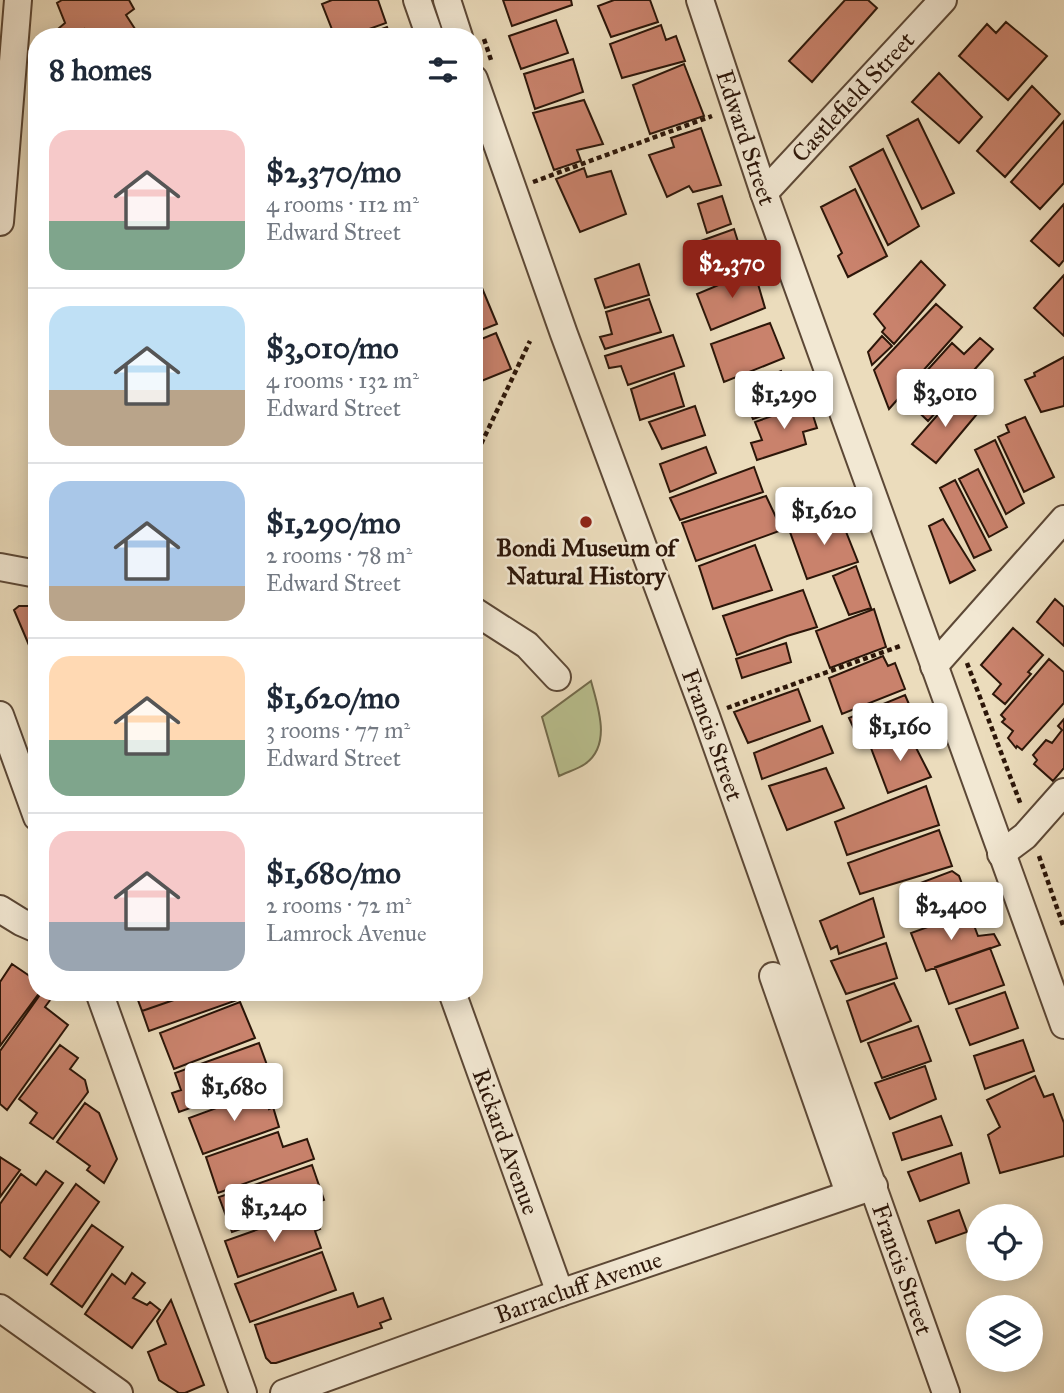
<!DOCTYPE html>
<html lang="en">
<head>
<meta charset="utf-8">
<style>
  body { margin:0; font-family:"IM FELL Great Primer",serif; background:#f2f2f3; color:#1f2937; height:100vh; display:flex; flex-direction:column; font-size:26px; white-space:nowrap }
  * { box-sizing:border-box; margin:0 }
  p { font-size:23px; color:#747a83 }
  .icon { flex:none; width:38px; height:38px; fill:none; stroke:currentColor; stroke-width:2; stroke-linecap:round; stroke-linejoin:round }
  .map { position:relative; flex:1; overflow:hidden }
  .side { position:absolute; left:28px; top:28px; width:455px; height:973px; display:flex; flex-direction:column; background:#fff; border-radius:28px; box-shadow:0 4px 18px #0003 }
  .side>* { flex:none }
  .fabs { position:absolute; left:966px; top:1204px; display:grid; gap:14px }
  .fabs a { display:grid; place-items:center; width:77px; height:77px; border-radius:50%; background:#fff; box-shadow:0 4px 18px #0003; font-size:35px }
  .price { position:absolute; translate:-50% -60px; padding:0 16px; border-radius:7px; background:#fff; color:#222; font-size:23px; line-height:46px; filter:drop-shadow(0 2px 4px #0008) }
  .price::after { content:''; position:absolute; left:50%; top:42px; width:21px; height:16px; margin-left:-10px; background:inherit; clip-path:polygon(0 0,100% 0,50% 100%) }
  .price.on { background:#8f2418; color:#fff }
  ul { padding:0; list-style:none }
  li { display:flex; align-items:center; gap:21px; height:175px; padding:0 21px }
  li+li { border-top:2px solid #e0e1e3 }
  li span { display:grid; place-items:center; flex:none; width:196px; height:140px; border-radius:21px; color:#555 }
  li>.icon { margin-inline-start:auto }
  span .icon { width:84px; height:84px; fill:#fffc; stroke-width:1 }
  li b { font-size:30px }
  h2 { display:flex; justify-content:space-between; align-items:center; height:84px; padding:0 21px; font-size:30px }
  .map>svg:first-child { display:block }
</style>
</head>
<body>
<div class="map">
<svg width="1064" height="1393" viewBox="0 0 1064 1393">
  <rect width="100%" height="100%" fill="#ebdcbc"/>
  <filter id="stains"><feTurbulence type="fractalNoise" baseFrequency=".00286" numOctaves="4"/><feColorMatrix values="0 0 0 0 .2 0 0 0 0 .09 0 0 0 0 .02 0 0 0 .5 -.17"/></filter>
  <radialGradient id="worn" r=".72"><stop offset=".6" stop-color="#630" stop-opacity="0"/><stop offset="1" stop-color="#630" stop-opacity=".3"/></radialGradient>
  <path fill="#b9c08f" stroke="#726b4c" stroke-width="2" d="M591,681C598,707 612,745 585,764C578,769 567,772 559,776L542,717Z"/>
  <path fill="#c9826c" stroke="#2c1609" stroke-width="2" d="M62,0H129L134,9L126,15L137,32L130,37H88L84,29L74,37H63L58,29L65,23L57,3Z
    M332,0H378L386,23L347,37H335L322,4Z
    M503,0H571L572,5L512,26Z
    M614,0H650L658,22L611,37L598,6Z
    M845,0H868L877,8L812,82L789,61Z
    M556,20L568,53L521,69L509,36Z
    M1006,22L1047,56L1008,100L959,56L987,24L996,33Z
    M661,25L666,40L676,36L685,61L622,78L610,44Z
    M387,27L391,37H360Z
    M573,59L583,92L535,109L524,74Z
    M684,64L704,116L650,134L633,85Z
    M939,73L982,117L959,143L912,102Z
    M1032,86L1060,114L1005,177L977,151Z
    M584,100L603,144L577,150L581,161L554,170L533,113Z
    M918,119L954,193L922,209L887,136Z
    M1064,121V183L1040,209L1011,182Z
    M701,128L721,185L693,192L689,186L667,197L649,155L674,147L671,138Z
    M883,149L919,226L888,245L850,167Z
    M584,168L587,177L611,171L626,214L580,232L556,179Z
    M855,189L887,256L848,277L838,256L842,253L821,207Z
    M722,196L731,224L707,233L698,204Z
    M1064,204V260L1059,266L1031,241Z
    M734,229L745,264L696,279L687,246Z
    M921,261L945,285L894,344L882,332L885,328L874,314Z
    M639,264L649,295L605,308L595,279Z
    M754,270L765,308L711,330L697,294Z
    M1064,275V336L1034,308Z
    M482,288L497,324L474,333V292Z
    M649,299L661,332L605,349L600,337L612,334L606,312Z
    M936,304L962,327L889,409L874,370Z
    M770,323L784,358L724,382L711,344Z
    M496,333L511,369L474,384V342Z
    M673,335L684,366L628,385L621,366L609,368L605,356Z
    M882,336L892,346L872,365L868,352Z
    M980,338L993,349L928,421L903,397L952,343L964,354Z
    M1064,357V406L1041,412L1025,380L1035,376L1034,373Z
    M781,371L795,404L753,419L739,388Z
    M674,373L684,406L640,420L631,389Z
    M956,394L977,414L936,463L912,444Z
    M809,403L817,428L803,432L806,444L757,460L751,443L762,440L755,422Z
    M695,406L705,435L662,449L649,422Z
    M1025,417L1054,477L1024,492L998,437L1009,432L1006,425Z
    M995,440L1024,503L1006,514L975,450Z
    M706,447L716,473L670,492L660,464Z
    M754,467L763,492L680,520L670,498Z
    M978,469L1007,527L989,537L959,479Z
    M955,480L991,550L974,558L940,488Z
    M766,496L782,530L696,561L682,523Z
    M839,514L858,562L807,579L790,532Z
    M943,519L975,570L950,583L929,526Z
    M755,545L772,590L713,609L699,566Z
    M856,566L871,608L849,615L833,576Z
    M803,590L817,627L787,636L737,655L723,616Z
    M1055,599L1064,607V646L1037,622Z
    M19,606H37V664L14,610Z
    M874,609L886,647L830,668L816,631Z
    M1013,628L1043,655L1028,672L1031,674L1005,704L993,694L1001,684L981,665Z
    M786,643L791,662L742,678L736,659Z
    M883,656L888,666L895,663L905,689L842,714L829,678Z
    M1049,659L1064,672V703L1022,750L1017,746L1016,748L1008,738L1013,731L1002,722L1005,719L1001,715Z
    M798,689L810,721L748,743L734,712Z
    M905,695L918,725L861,744L849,718Z
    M1064,719V768L1053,781L1034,764L1037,760L1033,755L1046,740L1052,743L1062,730L1058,726Z
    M822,726L833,753L762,779L754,753Z
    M909,734L931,777L888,793L871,748Z
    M826,768L844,808L787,830L769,786Z
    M926,786L939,825L847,855L835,822Z
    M939,830L952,866L860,894L848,863Z
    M952,871L959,876L970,906L920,923L907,888Z
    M873,898L884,937L839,954L837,946L831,949L820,921Z
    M969,912L978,936L994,934L1000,945L926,971L911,933Z
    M886,943L897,978L846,994L831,961Z
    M990,948L1004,985L949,1004L935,967Z
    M12,964L37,981V992H40L0,1046V982Z
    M894,983L911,1021L861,1042L847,1001Z
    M42,992H56L45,1007L68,1025L7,1110L0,1104V1051Z
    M135,992H197L142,1011Z
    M197,992H244L246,997L149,1031L142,1011Z
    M1005,992L1018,1028L970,1045L956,1009Z
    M240,1002L255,1038L174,1069L160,1033Z
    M918,1026L931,1061L882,1078L868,1043Z
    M1023,1040L1034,1071L985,1089L974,1056Z
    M259,1043L272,1079L179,1112L172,1093L181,1090L175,1073Z
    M60,1045L78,1058L70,1069L85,1080L88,1092L53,1139L30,1123L37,1113L19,1099Z
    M925,1066L936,1099L890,1119L875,1083Z
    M1035,1076L1044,1097L1053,1094L1064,1123V1156L1000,1173L988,1135L1000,1127L987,1100Z
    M263,1091L269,1109L273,1107L279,1127L203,1154L189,1118Z
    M85,1103L99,1113L117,1159L104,1183L87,1170L90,1166L57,1142Z
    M941,1116L952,1145L902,1160L893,1133Z
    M278,1132L283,1147L307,1139L314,1159L218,1193L206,1157Z
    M961,1153L969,1183L920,1201L908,1172Z
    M0,1157L20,1170L0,1197Z
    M312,1165L324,1200L232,1232L219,1197Z
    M46,1171L63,1183L10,1257L0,1249V1204L21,1174L36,1185Z
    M76,1184L99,1202L47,1275L24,1258Z
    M313,1210L320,1229L315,1231L321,1248L238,1277L225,1241Z
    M959,1210L967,1232L936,1243L928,1221Z
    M92,1225L123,1247L82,1307L51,1284Z
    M322,1252L336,1290L250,1322L235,1284Z
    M132,1273L145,1283L133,1298L147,1305L150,1302L160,1310L132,1348L85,1314L112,1274L125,1284Z
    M353,1293L358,1307L383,1298L391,1319L380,1323L382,1328L276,1363H271L266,1358L255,1325Z
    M171,1300L204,1385L185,1393H179L159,1380L148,1352L166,1344L157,1321Z"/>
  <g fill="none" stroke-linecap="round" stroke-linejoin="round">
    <defs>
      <g id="minor">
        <path d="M417,0L430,37"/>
        <path d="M447,0L459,37"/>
        <path id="s1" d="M700,0L764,193L1064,1025"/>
        <path id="s2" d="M474,79L564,334L706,716L946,1393"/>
        <path id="s3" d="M764,193L943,0"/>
        <path d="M0,222L18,0"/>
        <path d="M0,567L37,574"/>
        <path d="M474,611L527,645L557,677"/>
        <path d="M934,666L1064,519"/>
        <path d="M0,715L37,817"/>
        <path d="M1001,854L1025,836L1064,792"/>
        <path d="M0,909L21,922L37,929"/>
        <path d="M773,976L849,1193"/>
        <path d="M99,992L243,1393"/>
        <path id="s4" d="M452,992L560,1293"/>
        <path d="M0,1308L119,1393"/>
        <path id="s5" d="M284,1393L560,1293L874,1186"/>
      </g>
    </defs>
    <use href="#minor" stroke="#5c4836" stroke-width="30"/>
    <path stroke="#2c1609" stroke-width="4.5" stroke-dasharray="5 3.5" stroke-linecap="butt" d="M484,39L491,60
      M533,182L712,116
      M474,459L530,341
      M967,663L1021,805
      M727,708L903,645
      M1039,856L1064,928"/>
    <use href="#minor" stroke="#f2e8d3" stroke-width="26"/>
  </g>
  <circle fill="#8f2418" stroke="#f2e8d3" stroke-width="2.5" cx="586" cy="522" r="7"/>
  <g text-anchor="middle" stroke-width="5" stroke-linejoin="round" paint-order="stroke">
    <g font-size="24" fill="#2c1609" stroke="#f2e8d3">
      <text dy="8" stroke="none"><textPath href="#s3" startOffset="131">Castlefield Street</textPath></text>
      <text dy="8" stroke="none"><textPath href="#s1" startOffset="145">Edward Street</textPath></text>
      <text dy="8" stroke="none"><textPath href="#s2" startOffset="698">Francis Street</textPath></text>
      <text dy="8" stroke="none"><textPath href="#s4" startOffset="159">Rickard Avenue</textPath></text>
      <text dy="8" stroke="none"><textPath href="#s2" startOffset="1265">Francis Street</textPath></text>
      <text dy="8" stroke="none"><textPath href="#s5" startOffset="313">Barracluff Avenue</textPath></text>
    </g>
    <g font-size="24" font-weight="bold" fill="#2c1609" stroke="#f2e8d3">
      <text x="586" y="556">Bondi Museum of<tspan x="586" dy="28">Natural History</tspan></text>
    </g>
  </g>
  <rect width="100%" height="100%" filter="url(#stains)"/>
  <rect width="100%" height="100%" fill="url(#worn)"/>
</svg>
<div class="fabs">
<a><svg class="icon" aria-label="locate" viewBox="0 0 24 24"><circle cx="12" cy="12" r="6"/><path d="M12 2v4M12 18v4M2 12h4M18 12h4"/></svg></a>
<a><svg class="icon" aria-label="layers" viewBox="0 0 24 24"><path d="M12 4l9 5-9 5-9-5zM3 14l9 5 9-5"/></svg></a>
</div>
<b class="price on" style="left:732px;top:300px">$2,370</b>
<b class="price" style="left:945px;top:429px">$3,010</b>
<b class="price" style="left:784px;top:431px">$1,290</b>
<b class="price" style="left:824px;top:547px">$1,620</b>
<b class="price" style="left:900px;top:763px">$1,160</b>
<b class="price" style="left:951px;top:942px">$2,400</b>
<b class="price" style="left:234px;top:1123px">$1,680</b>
<b class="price" style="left:274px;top:1244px">$1,240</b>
<section class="side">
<h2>8 homes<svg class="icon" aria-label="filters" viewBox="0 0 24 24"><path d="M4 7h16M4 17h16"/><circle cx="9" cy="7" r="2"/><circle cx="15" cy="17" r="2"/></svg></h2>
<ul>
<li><span style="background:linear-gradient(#f6c9c9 65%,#7fa58c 0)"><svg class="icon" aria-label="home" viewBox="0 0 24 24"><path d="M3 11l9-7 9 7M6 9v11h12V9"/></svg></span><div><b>$2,370/mo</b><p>4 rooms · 112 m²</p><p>Edward Street</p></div></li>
<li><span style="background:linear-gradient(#bfe0f5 60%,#b9a48a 0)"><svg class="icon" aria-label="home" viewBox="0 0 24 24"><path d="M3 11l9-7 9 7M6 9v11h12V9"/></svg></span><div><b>$3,010/mo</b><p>4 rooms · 132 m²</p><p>Edward Street</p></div></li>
<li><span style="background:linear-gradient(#a9c7e8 75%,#b9a48a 0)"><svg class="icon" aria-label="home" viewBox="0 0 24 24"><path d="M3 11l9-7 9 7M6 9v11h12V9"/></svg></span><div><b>$1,290/mo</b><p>2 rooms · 78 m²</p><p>Edward Street</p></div></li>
<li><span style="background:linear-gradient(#ffd9b3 60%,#7fa58c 0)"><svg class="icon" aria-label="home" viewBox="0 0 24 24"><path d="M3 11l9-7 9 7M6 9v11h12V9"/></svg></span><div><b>$1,620/mo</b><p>3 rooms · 77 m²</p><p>Edward Street</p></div></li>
<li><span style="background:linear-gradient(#f6c9c9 65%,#9aa5b1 0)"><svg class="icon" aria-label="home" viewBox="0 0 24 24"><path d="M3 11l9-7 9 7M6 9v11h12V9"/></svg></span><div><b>$1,680/mo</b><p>2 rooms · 72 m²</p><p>Lamrock Avenue</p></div></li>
</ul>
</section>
</div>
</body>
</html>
